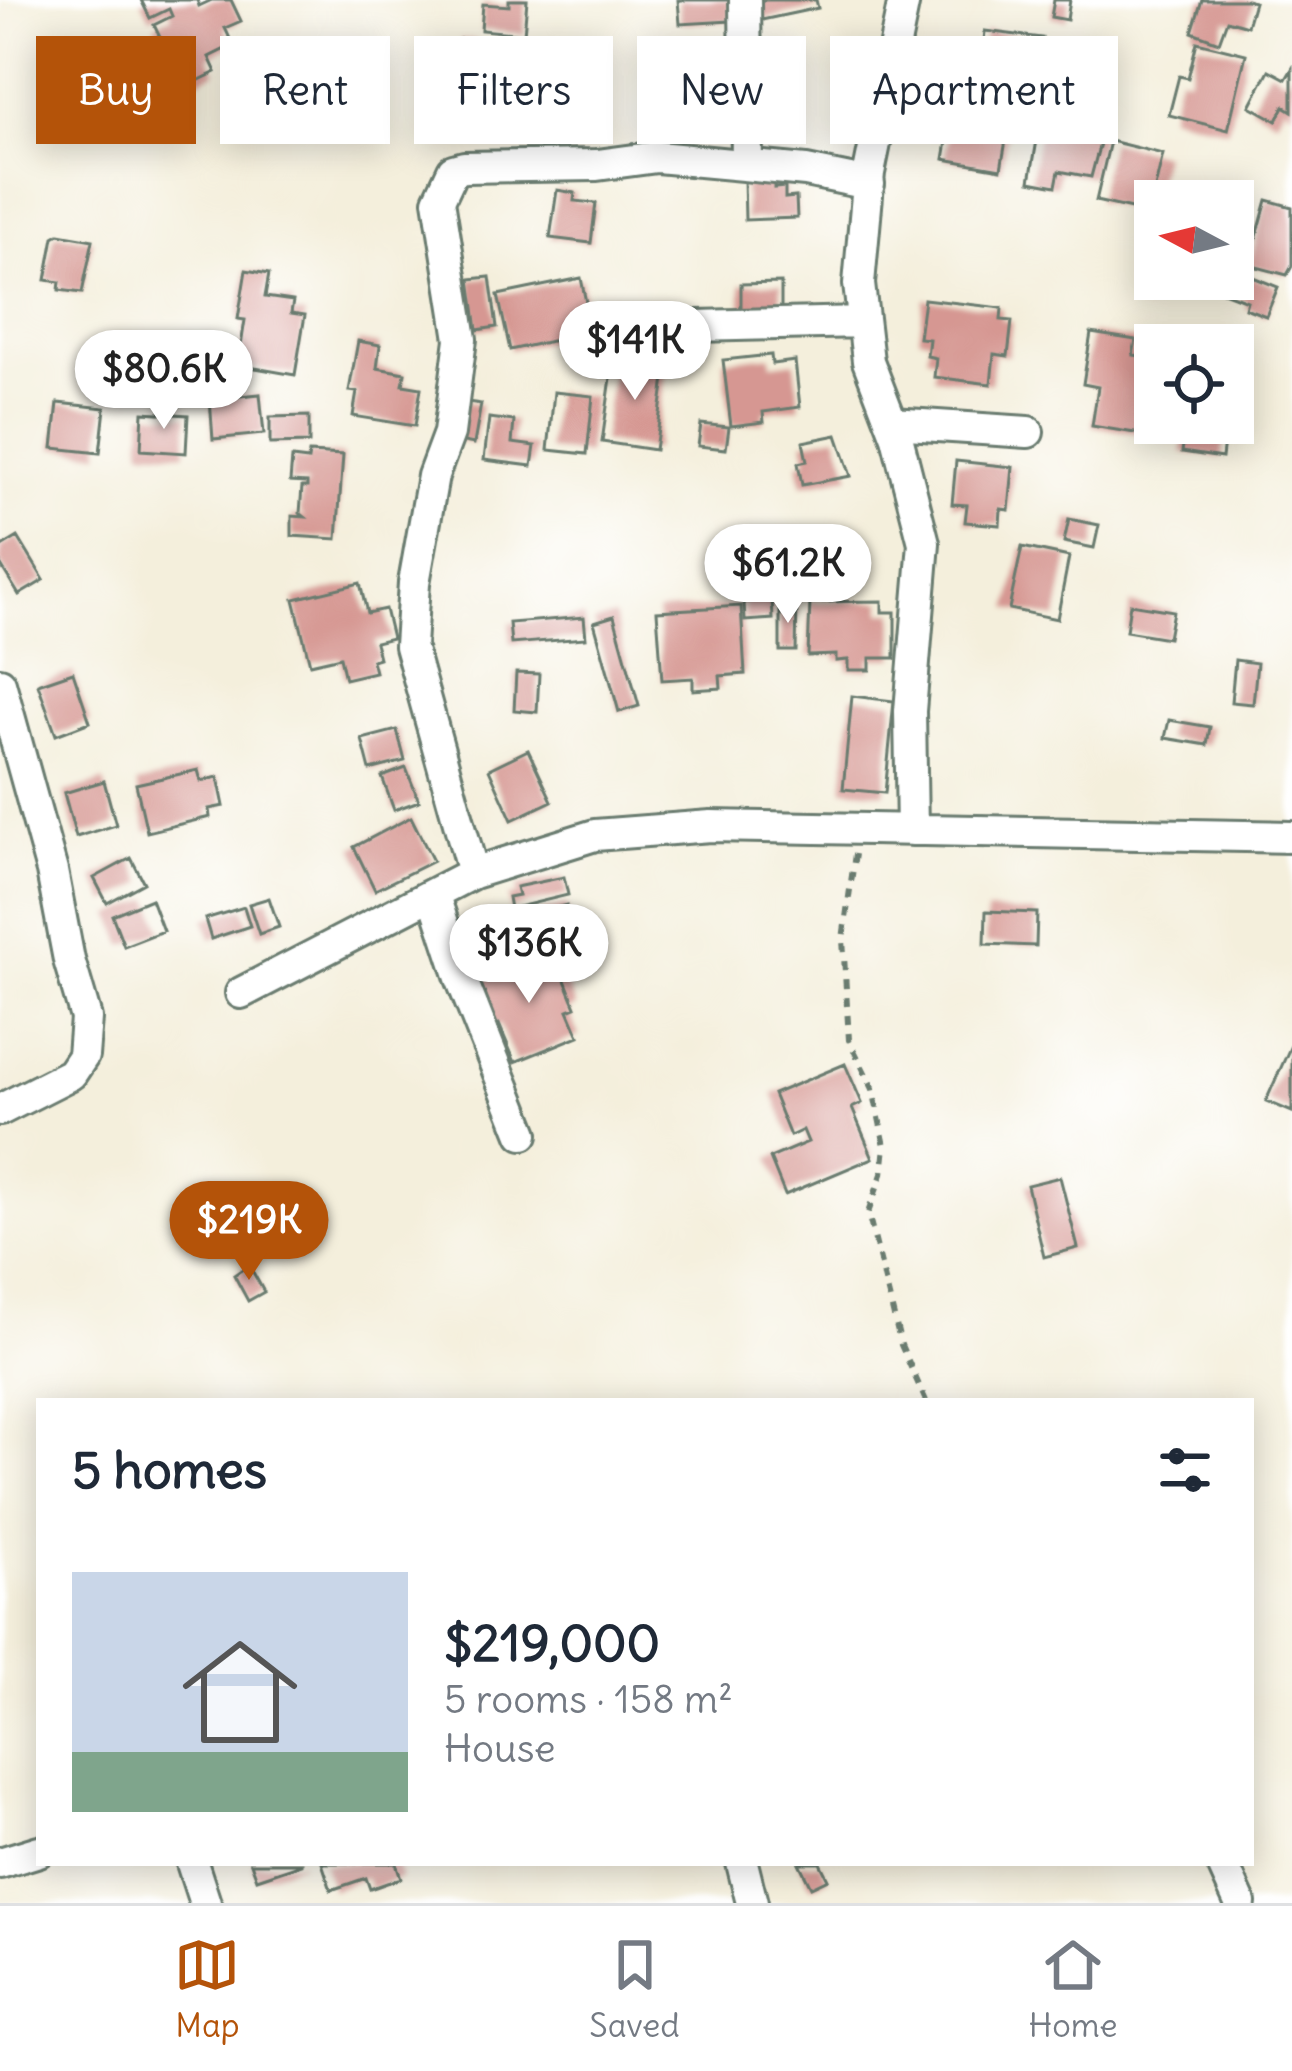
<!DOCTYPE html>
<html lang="en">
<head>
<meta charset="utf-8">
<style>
  body { margin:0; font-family:Delius,sans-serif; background:#f2f2f3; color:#1f2937; height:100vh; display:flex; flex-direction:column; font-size:45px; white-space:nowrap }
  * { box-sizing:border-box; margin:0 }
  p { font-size:39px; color:#747a83 }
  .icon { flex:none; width:66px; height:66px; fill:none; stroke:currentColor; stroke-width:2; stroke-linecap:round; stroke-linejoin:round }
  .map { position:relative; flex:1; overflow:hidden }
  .panel { position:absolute; left:36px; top:1398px; width:1218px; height:468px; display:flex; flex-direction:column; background:#fff; border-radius:0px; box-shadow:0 6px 30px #0003 }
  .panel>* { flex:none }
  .banner { position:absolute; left:36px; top:36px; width:1221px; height:108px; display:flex; gap:24px }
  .needle { width:78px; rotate:277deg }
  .controls { position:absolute; left:1134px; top:180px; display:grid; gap:24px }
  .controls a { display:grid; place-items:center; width:120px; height:120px; border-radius:0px; background:#fff; box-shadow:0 6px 30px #0003; font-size:60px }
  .price { position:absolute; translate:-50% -102px; padding:0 27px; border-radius:42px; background:#fff; color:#222; font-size:39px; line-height:78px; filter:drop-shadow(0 3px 6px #0008) }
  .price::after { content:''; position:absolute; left:50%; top:72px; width:36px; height:27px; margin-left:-18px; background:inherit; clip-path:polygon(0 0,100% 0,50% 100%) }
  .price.current { background:#b45309; color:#fff }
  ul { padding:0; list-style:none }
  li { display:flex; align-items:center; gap:36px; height:300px; padding:0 36px }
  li+li { border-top:3px solid #e0e1e3 }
  li span { display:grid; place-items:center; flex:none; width:336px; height:240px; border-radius:0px; color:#555 }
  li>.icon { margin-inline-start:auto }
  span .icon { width:144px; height:144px; fill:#fffc; stroke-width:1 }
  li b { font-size:51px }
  h2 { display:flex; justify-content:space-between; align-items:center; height:144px; padding:0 36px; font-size:51px }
  .tag { padding:0 42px; border-radius:0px; background:#fff; box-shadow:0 6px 30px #0003; font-size:42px; line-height:108px }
  .tag.current { background:#b45309; color:#fff }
  .tab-bar { display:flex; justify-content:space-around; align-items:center; height:168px; border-top:3px solid #e0e1e3; background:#fff; font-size:33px; color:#747a83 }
  .tab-bar a { display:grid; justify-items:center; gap:6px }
  .tab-bar .current { color:#b45309 }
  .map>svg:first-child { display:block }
</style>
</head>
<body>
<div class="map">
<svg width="1292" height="1903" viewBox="0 0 1292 1903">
  <rect width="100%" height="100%" fill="#fff"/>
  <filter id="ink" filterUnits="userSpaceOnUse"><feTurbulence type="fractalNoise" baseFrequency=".00833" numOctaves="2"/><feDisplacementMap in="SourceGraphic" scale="24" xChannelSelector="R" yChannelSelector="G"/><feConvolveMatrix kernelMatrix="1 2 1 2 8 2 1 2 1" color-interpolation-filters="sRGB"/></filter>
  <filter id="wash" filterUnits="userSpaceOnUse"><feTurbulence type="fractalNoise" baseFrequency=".004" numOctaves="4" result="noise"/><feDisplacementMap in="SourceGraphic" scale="48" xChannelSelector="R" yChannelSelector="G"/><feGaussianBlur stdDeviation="2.7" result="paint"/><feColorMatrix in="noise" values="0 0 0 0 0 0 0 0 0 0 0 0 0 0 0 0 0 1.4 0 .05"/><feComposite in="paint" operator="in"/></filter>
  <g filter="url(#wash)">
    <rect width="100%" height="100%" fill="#f4efdc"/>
    <g id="blocks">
      <path fill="#d69792" d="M141,0H197L199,6L212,0H231L241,21L225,28L233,45L209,57L216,72L187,86L176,61L186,57L179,43L166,50L154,25L172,16L169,9L150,18Z
        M509,0H527L524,34L481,30L483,4L509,6Z
        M678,0H730L731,21L680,24Z
        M758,0H816L818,8L762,20Z
        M1054,0H1070L1067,20L1051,17Z
        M1202,0H1246L1254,2L1247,26L1227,20L1219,42L1192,32Z
        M985,31L1042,38L1037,76L981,69Z
        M460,39L477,40L476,74H459Z
        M1197,42L1246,54L1228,130L1169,115L1179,76L1188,78Z
        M1292,69V111L1284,106L1277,121L1250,106L1269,70L1286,79Z
        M462,95H483L482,133H460Z
        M955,95L1012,106L1001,169L944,159Z
        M504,114H540L539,131L504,130Z
        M1041,117L1104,128L1091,177L1059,171L1056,186L1030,181Z
        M1110,141L1163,154L1149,213L1096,201Z
        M774,178V188L785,187V198L796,197L797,218L745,220L744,179Z
        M557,190L575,193L574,201L596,203L591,243L550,238Z
        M1267,200L1292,207V266L1287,275L1249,265Z
        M59,234L93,240L82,293L59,290L60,282L46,280L54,237Z
        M1233,269L1278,287L1266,316L1245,308L1247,301L1210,287L1213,279H1233Z
        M246,270L269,274L265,297L293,301L291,313L305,315L295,375L238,365L245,320L238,319Z
        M490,277L497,327L477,330L470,279Z
        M581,278L592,332L510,350L498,295Z
        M781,283V310L741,311V284Z
        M924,299L1002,308L1001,320L1012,321L1008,356L994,354L991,384L934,377L936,358L927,356L929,339L919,338Z
        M1091,333L1136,340L1133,355L1155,358V423H1234L1232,433L1225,432L1222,458L1182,452L1185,432L1143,425L1141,434L1092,426L1098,387L1083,384Z
        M358,341L380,345L377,368L405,373L403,385L421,388L415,426L353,416L357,392L349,391Z
        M771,355L772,364L795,361L800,407L763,412L764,422L731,426L723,360Z
        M614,356L667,363L655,450L602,442Z
        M554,392L593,396L587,454L548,450Z
        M260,394L264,434L213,439L210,399Z
        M461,401L481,404L474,444L454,440Z
        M58,403L105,408L100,453L53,448Z
        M143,412L188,415L186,453L141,450Z
        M309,416V443L270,444V417Z
        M489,418L514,421L512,443L535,446L532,466L484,460Z
        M701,424L729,427L726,449L698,446Z
        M837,435L851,476L802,485L798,463L807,461L803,442Z
        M309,453L343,455L337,539L292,536V516L305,517L300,513L302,487H307V483L290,482L292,458L308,460Z
        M956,461L1013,467L1009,510L1001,509L1000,525L965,522L967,505L952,504Z
        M1069,519L1099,525L1094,548L1064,542Z
        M18,537L44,580L19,595L0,564V548Z
        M1022,547L1069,557L1057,619L1009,609Z
        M360,583L367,613L385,609L392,638L375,642L379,658L372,660L375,672L345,679L340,657L310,664L294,599Z
        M772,600L773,619L745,621L744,602Z
        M780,601L797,602L796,651H780Z
        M882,601V612H895V658H870V670H848V660L836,661V655L808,656L810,602Z
        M1130,604L1173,611L1168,638L1126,631Z
        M741,606L745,674L720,676L721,688L693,690V678L662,680L657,611Z
        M614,616L639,706L619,712L594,622Z
        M584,617L586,638L511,644L509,623Z
        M1235,660L1257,663L1253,704L1231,702Z
        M73,672L90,722L56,735L38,684Z
        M516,673L539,674L537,712L514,710Z
        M852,696L894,701L885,793L843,789Z
        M1169,720L1210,727L1207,745L1165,738Z
        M397,730L405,761L370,770L362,739Z
        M528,750L552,801L512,820L489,769Z
        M406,768L419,801L394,810L382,777Z
        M198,770L201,781L218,777L224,806L209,809L210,817L147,832L136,784Z
        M104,781L116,825L76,837L64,793Z
        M411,817L433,861L375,890L354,847Z
        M131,858L144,883L107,903L94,878Z
        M564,877L568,895L510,909L508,897L518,895L516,887Z
        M269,898L279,927L259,934L249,904Z
        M151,899L163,931L124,946L112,915Z
        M566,905L575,934L544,944L535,914Z
        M244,907L250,926L211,939L205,919Z
        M986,911L1037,913L1036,946L985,944Z
        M553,951L576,1007L568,1010L579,1036L515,1062L499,1024L493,1026L469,986Z
        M1292,1043V1112L1266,1101Z
        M845,1064L862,1103L852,1108L873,1158L785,1195L770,1158L808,1142L803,1130L790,1136L773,1094Z
        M1060,1177L1078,1248L1044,1257L1027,1185Z
        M249,1265L264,1292L248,1301L234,1275Z
        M251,1863H302V1864L257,1879Z
        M322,1863H396L401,1878L370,1889L366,1878L331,1890Z
        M799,1863H820L828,1879L811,1887Z"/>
    </g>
  </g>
  <g filter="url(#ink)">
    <use href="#blocks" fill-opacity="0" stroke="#6a7b6f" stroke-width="3"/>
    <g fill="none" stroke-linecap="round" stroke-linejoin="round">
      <defs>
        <path id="street" d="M745,0L747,164
          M904,0L869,173L859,284L868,361L897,437L924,543L910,711L912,830
          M696,326L863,322
          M892,423L1028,432
          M0,683L52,871L69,960L86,1018L83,1056L71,1074L0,1110
          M473,873L410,646L414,583L433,476L449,433L461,339L439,200L453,170L464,167L597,165L657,157L806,171L869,184
          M434,896L461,978L523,1134
          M241,993L473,873L595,835L711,826L1292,837
          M0,1863L39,1851
          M192,1863L205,1903
          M742,1863L752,1903
          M1222,1863L1240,1903"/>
      </defs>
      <use href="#street" stroke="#6a7b6f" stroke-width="36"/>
      <path stroke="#6a7b6f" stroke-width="6" stroke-dasharray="9 9" stroke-linecap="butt" d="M855,854L843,939L849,1040L873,1089L885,1146L882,1174L868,1213L901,1345L926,1401"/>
      <use href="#street" stroke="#fff" stroke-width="30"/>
    </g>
  </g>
</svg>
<div class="controls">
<a><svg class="needle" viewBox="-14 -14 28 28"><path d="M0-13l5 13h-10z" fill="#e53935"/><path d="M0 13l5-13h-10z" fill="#747a83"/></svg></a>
<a><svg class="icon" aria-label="locate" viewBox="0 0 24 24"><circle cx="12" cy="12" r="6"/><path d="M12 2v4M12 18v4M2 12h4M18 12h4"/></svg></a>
</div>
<b class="price" style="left:635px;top:403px">$141K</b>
<b class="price" style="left:164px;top:432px">$80.6K</b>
<b class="price" style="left:788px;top:626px">$61.2K</b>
<b class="price" style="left:529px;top:1006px">$136K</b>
<b class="price current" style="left:249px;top:1283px">$219K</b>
<div class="banner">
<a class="tag current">Buy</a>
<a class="tag">Rent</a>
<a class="tag">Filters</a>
<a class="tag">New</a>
<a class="tag">Apartment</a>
</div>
<section class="panel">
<h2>5 homes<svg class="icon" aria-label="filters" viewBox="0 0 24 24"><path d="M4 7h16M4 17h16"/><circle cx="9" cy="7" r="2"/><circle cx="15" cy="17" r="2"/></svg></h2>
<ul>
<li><span style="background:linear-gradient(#c9d6e8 75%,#7fa58c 0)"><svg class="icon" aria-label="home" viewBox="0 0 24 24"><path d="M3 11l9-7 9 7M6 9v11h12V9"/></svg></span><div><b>$219,000</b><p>5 rooms · 158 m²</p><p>House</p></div></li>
</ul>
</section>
</div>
<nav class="tab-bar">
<a class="current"><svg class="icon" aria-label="map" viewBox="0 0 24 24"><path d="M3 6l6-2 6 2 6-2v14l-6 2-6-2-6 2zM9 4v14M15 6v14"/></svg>Map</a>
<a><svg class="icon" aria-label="saved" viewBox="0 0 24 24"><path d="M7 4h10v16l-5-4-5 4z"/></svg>Saved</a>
<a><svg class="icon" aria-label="home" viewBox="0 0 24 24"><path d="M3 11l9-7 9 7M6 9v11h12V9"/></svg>Home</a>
</nav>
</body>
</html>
